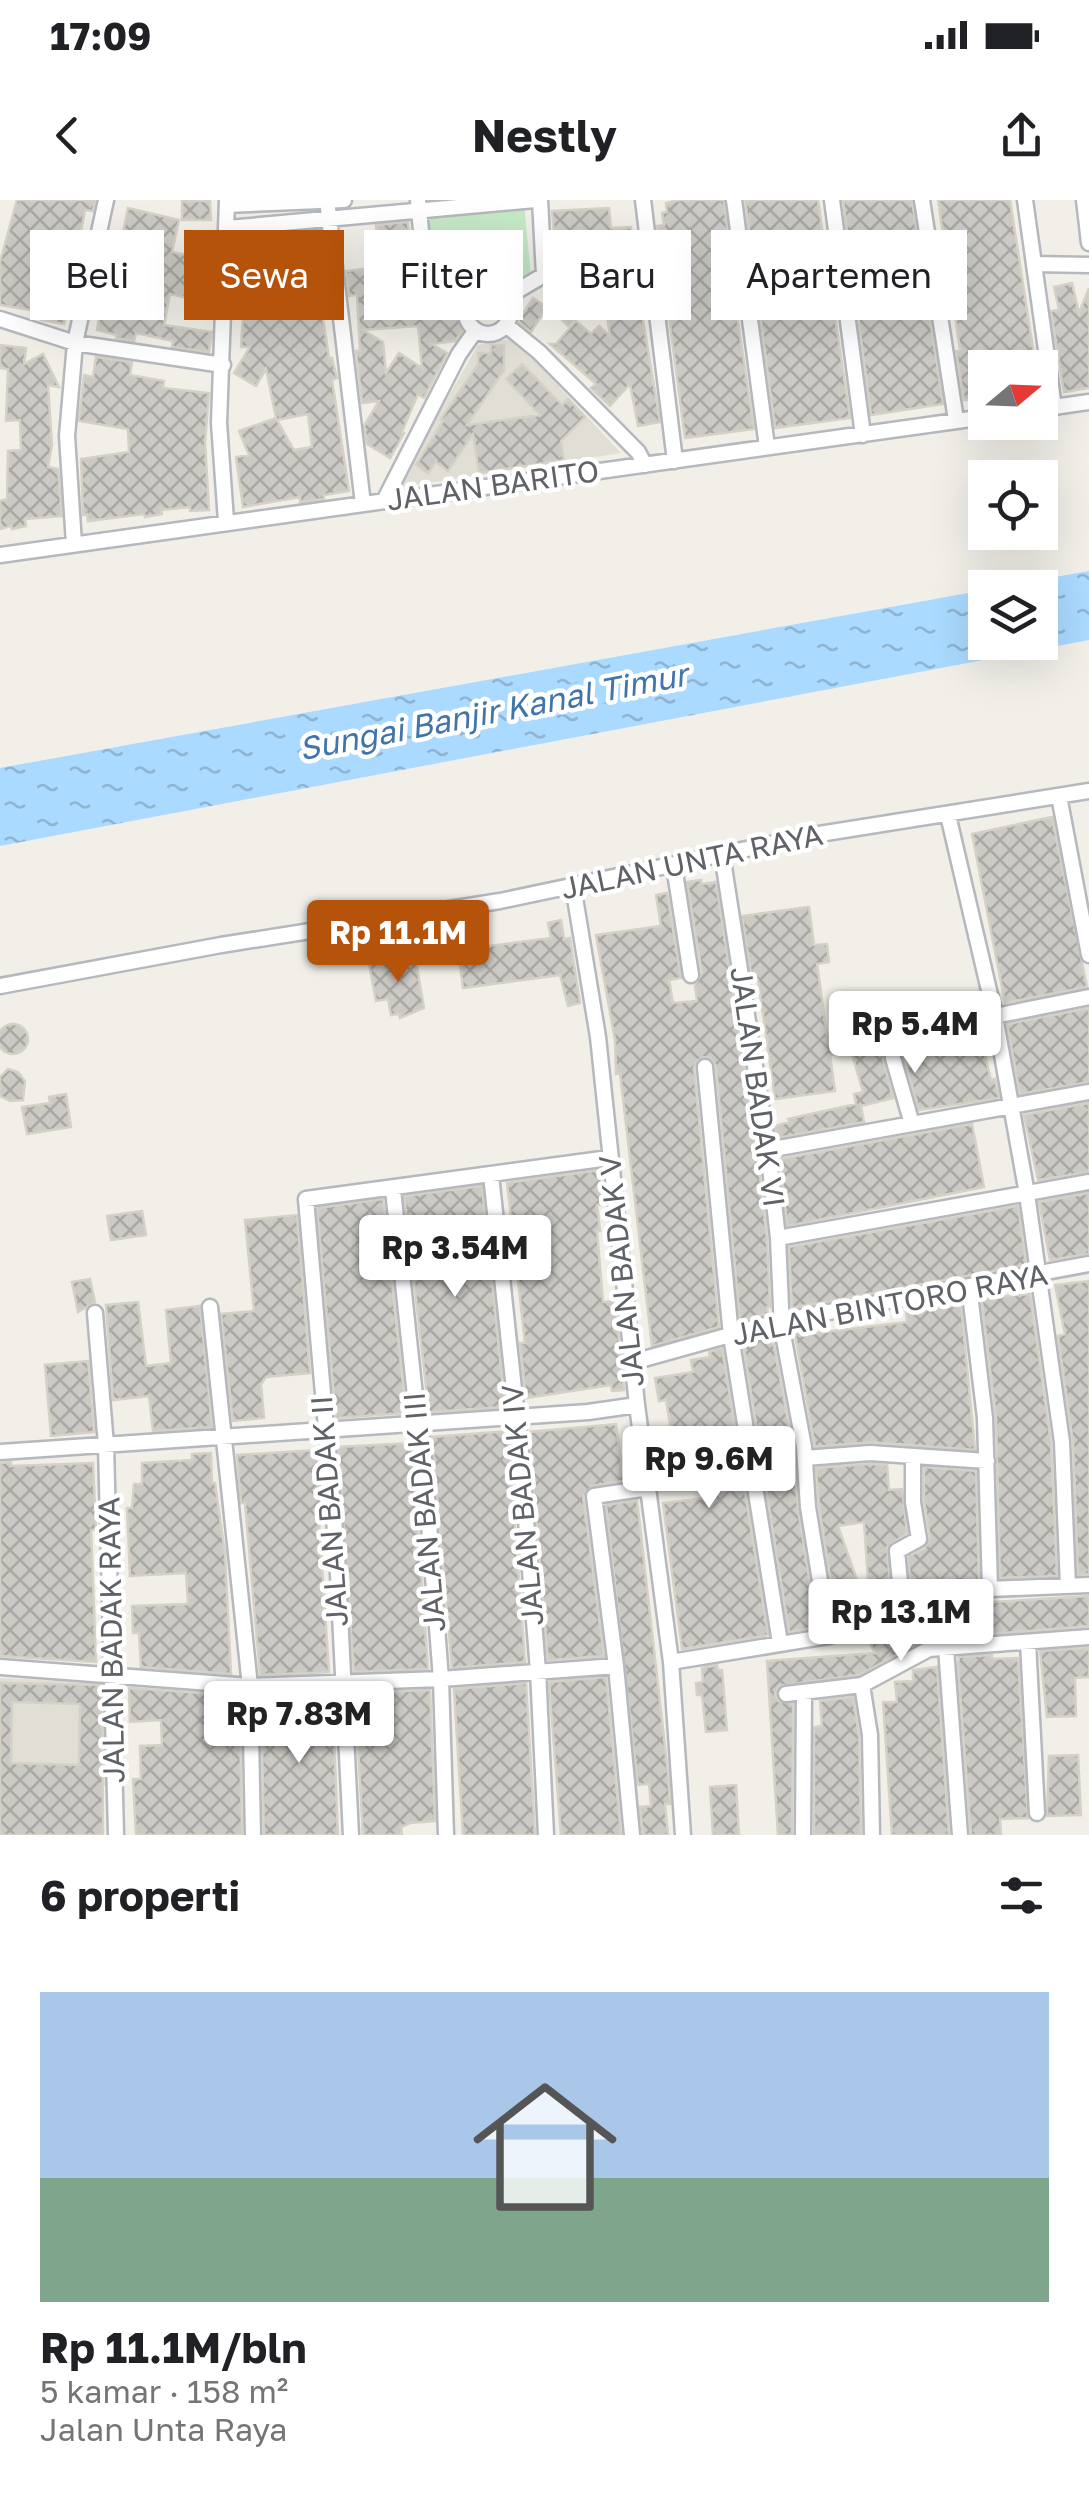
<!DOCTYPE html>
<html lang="id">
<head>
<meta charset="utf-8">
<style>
  body { margin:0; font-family:"Golos Text",sans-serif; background:#f6f6f6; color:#202124; height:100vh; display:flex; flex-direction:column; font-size:38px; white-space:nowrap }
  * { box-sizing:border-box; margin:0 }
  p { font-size:32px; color:#757577 }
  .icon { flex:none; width:55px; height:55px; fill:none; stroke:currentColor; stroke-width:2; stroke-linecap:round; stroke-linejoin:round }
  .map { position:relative; height:1635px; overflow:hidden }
  .details { display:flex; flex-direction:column; background:#fff; flex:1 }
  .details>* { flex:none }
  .hud { position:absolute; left:30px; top:30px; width:1030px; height:90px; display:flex; gap:20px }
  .needle { width:65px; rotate:71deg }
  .fabs { position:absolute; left:968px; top:150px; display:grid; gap:20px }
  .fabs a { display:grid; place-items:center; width:90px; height:90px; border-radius:0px; background:#fff; box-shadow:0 10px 40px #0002; font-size:50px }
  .price { position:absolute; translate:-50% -85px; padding:0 22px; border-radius:10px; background:#fff; color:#222; font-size:32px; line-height:65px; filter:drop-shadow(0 2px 5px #0008) }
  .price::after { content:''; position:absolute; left:50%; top:60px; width:30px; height:22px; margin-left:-15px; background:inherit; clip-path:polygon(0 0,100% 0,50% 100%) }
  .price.on { background:#b45309; color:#fff }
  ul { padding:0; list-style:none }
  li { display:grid; align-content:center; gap:20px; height:530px; padding:0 40px }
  li span { display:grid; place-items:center; height:310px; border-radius:0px; color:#555 }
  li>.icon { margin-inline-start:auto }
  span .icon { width:180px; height:180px; fill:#fffc; stroke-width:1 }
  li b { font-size:42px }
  h2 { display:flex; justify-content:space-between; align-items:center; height:120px; padding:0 40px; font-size:42px }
  .chip { padding:0 35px; border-radius:0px; background:#fff; box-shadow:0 10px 40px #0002; font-size:35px; line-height:90px }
  .chip.on { background:#b45309; color:#fff }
  .status { display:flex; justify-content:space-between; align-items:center; height:70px; padding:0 50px; background:#fff; direction:ltr }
  .status svg { height:28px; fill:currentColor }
  header { display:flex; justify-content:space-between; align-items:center; height:130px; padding:0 40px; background:#fff; font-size:45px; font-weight:700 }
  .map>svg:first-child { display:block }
</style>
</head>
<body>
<div class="status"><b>17:09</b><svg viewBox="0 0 49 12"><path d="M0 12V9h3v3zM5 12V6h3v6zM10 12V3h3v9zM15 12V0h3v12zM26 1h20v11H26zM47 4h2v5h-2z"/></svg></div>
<header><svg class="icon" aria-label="back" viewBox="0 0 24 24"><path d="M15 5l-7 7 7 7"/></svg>Nestly<svg class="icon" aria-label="share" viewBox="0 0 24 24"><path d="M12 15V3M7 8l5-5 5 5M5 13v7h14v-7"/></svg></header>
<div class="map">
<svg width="1089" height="1635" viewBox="0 0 1089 1635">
  <defs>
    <pattern id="water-ripples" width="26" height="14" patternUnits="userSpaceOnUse" patternTransform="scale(2.5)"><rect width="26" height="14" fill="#aadaff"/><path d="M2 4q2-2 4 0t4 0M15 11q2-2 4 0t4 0" fill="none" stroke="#8eb4d2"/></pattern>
    <pattern id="building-cross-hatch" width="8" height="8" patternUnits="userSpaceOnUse" patternTransform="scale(2.5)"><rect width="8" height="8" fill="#cccac5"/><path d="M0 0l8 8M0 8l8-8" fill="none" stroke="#a9a8a4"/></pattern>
  </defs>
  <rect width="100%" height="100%" fill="#f1efe8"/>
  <path fill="#e1ded6" d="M514,138L621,253L396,288L478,145Z
    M0,1478L111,1483V1586L0,1583Z"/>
  <path fill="#c5e8c5" d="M524,4L531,76L434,86L427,13Z"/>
  <path fill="url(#water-ripples)" d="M1089,371V440L0,646V568L985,390V442H1040V388L1000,387Z"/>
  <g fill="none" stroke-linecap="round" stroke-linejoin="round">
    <path stroke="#aadaff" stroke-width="25" d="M535,504L614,488"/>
  </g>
  <path fill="url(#building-cross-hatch)" stroke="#d6d1c6" stroke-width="2.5" fill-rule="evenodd" d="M17,0H95L93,11L85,10L79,42L75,41L66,86L70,87L64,124L41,120L42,112L0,105V62Z
    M680,0H724L728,34H725L754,229L685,238L657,26L664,25L662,13L667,12L666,3Z
    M745,0H818L850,218L775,228Z
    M843,0H912L943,204L871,215Z
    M938,0H1010L1036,168H985V197L964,200L956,151L960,150Z
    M182,1H210L211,20H182Z
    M128,8L179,20L172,52L214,60L213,106L200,105V101L170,94L164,125L212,132L209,152L172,147L173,141L136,133L134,141L116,138L117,135L97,130L107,70L148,77L155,45L122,38Z
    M609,8L611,28L631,27L632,44H638L643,83L637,84L660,222L638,226L630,184L610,206L591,188L596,184L550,144H556L576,121L591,134L599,126L610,136L606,109L613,108L611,87L581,90L582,110L568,126L555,113L568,98L567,56H562V47H555L552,11Z
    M408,22L411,60H408L415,111L460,110L462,131L455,141L432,144L447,153L424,198L418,194L402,232L404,233L390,258L367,244L364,226L379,201L362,203L356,151H360L357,95L349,96L346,71L380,67L376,25ZM418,126L422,168L399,153L386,173L383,142L363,130Z
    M321,38L324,68L298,71L301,107L321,105L329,158H332L337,178L332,180L349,291L324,295V299L300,302V297L243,307L236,257L249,255L239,231L276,218L266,169L256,186L234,173L250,147H241L244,98L251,99L253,74H250L247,41L274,40V43ZM308,214L312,247L294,250L277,220Z
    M1072,83L1079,113L1089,88V188L1064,192L1051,111L1059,110L1054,87Z
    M533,98L547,107L531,132L518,121Z
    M0,145L26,148L24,164L43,154L59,187L48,185L52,245L48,267L58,269L62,316L25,319L26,326L12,329L11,326L0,329V301L7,299L8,251L21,250L20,220L6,221L8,169L0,168Z
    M491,145H504V170L467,225L540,215L506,179L522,164L562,205L568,199L585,217L561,241L564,260L479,273L473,234L448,271L436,262L428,273L416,265L443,221L441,219L478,164V153H491Z
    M96,157L132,162L130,175L164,181L163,188L209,193L205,242L209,310L190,311V307L161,310L162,314L145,317L144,314L88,321L87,314L83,315L81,259L129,252L128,229L79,221L84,175L93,177Z
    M1052,617L1087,787L1005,803L972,634Z
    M701,680V684L716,682L757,951L767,1039L770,1107H767L768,1113L740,1121L716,866L710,858L703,857L696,862L694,868L719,1127L652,1146L620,873L616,874L615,840L596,735L661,726L656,695L667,693L681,778L669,780L673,803L697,801L695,785L702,773L687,682Z
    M809,707L814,745L827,744L829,762L817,764L827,834L839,832L842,853L830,855L835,891L775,899L758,780H752L742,716Z
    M561,720L564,739L570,738L580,803L568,806L560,775L463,788L458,750L551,738L548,723Z
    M415,755L424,808L400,818L399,814L391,815L388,799L376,801L369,764Z
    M1089,808V882L1020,894L1007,824Z
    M980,819L982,827H986L988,837L981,839L991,880L995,879L999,898L919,910L903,854L891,848L885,851L883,860L893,898L861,906L864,922L777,938L775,926L789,922L788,919L856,904L854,894L863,892L852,854L899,841L898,838Z
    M-2 839a15 15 0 1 1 30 0a15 15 0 1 1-30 0Z
    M8,869L18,872L25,881L23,900L10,901L0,896V877Z
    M66,894L71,927L27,934L22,907L50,903L49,897Z
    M1089,903V972L1038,980L1024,915Z
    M972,924L984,987L787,1026L780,959Z
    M601,970L605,1004L597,1005L600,1031H597L603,1102L615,1101L624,1190L612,1191L611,1185L526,1198L520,1143H525L507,983Z
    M482,986L505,1207L429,1212L404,996Z
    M1089,993V1054L1050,1060L1039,1002Z
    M383,999L406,1213L336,1218L317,1008Z
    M1018,1006L1026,1065L792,1108L789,1047Z
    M142,1011L146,1035L111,1040L107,1016Z
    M297,1015L310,1173L266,1177L261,1184L264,1218L233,1221L221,1114L254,1111L245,1020Z
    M90,1079L95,1102L78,1112L72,1082Z
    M1089,1081V1374L1078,1375L1073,1242L1058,1136L1065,1134L1055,1085Z
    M1030,1094L1051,1243L1057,1376L1000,1378L996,1217L982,1103V1098Z
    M138,1102L146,1166L171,1163L166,1110L200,1106L212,1227L153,1231L149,1196L113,1200L106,1105Z
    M961,1105L975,1250L871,1242L815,1247L794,1129L815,1125L816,1133L907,1122L906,1112Z
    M772,1135L793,1248L798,1309L817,1427L789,1432L743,1142Z
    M722,1148L768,1435L682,1449L663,1303L714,1297L710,1273L660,1279L657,1232L671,1230L666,1200L659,1201L655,1178L693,1172L691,1160L710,1157L709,1152Z
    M88,1161L94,1232L51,1236L45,1165Z
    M616,1224L623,1274L635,1273L636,1279L592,1286L583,1296L604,1456L548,1460L529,1232Z
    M508,1231L525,1462L452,1468L432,1237Z
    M412,1243L428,1469L354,1472L338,1247Z
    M317,1250L323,1320H319L329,1472L260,1475L245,1303H241L237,1255Z
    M211,1253L212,1283H215L225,1354L231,1474L141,1467L139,1433H133L132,1406L188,1404L186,1373L130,1376L127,1308H132L134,1284H142V1263L192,1260V1254Z
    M11,1262V1266L93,1263L96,1330H91L96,1462L0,1456V1263Z
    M870,1264L887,1265L889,1290L902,1289L907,1333L887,1347L891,1400L870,1410L864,1322L838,1326L868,1411L837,1422L819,1306L816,1268Z
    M924,1267L976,1271L979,1380L911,1389L908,1357L925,1348L930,1338L924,1301Z
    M637,1300L668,1573L670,1604H665L668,1635H643L640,1607L651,1606L649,1584L638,1585L606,1305Z
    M1089,1396V1426L992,1434V1430L959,1432V1436L924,1440L859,1475L779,1486L775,1494L778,1501L793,1504L792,1635H778L767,1461L875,1453L869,1442L916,1416L962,1413V1404Z
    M1089,1448V1477L1075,1478L1076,1516L1047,1517L1040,1451Z
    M992,1455V1459L1018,1458L1028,1618L1000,1619L1001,1635H971L958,1465L959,1457Z
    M717,1465L718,1470H722L727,1530L706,1532L702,1495H697L696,1483L703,1482L702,1468Z
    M937,1467L949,1635H892L883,1502H897L895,1482L913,1481V1470Z
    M606,1477L621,1635H561L549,1482Z
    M0,1483L102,1485L103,1635H0ZM12,1502L80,1504L79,1565L11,1563Z
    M526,1483L535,1635H463L454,1489Z
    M129,1488L232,1495L233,1533L240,1532L242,1635H136L133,1579H141L140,1546L162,1545L161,1520L130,1522Z
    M430,1490L435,1621L410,1623L401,1627L402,1635H363L355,1493Z
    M327,1494L328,1514H333L338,1635H264L261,1496Z
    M853,1497L859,1536L861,1635H814V1527L822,1526L820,1501Z
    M1078,1555L1081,1615L1047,1616L1049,1556Z
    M736,1585L739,1635H713L710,1587Z"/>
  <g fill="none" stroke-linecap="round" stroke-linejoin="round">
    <defs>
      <path id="minor" d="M327,0L363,304
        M418,0L427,92L441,98L470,99
        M643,0L675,261
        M734,0L767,247
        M832,0L863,235
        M922,0L956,220
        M1025,0L1054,207
        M1084,0L1089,43
        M227,5L344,0
        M228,28L535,0
        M1034,64L1089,65
        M466 112a22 22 0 1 1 44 0a22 22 0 1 1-44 0Z
        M505,98L544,75L540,0
        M0,119L75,143L223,165
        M506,125L539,152L638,252L645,265
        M1040,209L1089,202
        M384,301L459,154L476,130
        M226,321L219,223L227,0
        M74,344L67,236L75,143L106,0
        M0,355L985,217
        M1059,596L1089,755
        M948,615L995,816L1027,994L1062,1242L1068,1386
        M722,654L768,950L778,1038L782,1129L804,1247L808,1307L829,1436
        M674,666L691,775
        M573,686L598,837L637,1205L671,1462L683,1635
        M0,786L221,745L500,701L813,635L1089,591
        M995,816L1089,797
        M893,858L912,924
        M705,867L731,1136L780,1443
        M768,950L1089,892
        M491,975L520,1245L538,1471L546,1635
        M393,990L416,1205L423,1247L441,1479L446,1635
        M778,1038L1089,982
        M969,1086L985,1218L990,1389
        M210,1107L250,1486L253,1635
        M95,1113L106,1245L116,1635
        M633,1162L780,1121L1089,1064
        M0,1252L588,1212L637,1205
        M805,1258L870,1253L987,1261
        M902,1403L897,1351L919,1339L913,1302V1257
        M1028,1442L1037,1613
        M946,1448L960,1635
        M671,1462L829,1436L894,1413L902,1403L911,1400L990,1389L1089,1385
        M0,1467L250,1486L441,1479L616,1466
        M862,1485L870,1535L872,1635
        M786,1494L862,1485L929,1449L1089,1437
        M351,1635L337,1354L306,999L609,958
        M632,1635L616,1466L594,1296L648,1288
        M803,1635L804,1492"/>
    </defs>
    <use href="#minor" stroke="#b5b8bc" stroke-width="19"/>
    <use href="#minor" stroke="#fff" stroke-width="14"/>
  </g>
  <g text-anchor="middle" stroke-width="9" stroke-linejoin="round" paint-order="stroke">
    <g font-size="30" fill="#5f6368" stroke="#fff">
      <text transform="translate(493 286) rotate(-8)" y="10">JALAN BARITO</text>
      <text transform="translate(692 662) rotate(-12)" y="10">JALAN UNTA RAYA</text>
      <text transform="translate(757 887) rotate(82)" y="10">JALAN BADAK VI</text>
      <text transform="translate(622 1071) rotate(-96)" y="10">JALAN BADAK V</text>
      <text transform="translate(890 1105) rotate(-11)" y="10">JALAN BINTORO RAYA</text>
      <text transform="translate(523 1305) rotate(-95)" y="10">JALAN BADAK IV</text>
      <text transform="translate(330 1311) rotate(-94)" y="10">JALAN BADAK II</text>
      <text transform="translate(425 1312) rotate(-95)" y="10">JALAN BADAK III</text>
      <text transform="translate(112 1440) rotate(-91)" y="10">JALAN BADAK RAYA</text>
    </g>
    <g font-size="32" font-style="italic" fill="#4174aa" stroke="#fff">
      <text transform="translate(493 512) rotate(-11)" y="11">Sungai Banjir Kanal Timur</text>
    </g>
  </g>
</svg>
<div class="fabs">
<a><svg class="needle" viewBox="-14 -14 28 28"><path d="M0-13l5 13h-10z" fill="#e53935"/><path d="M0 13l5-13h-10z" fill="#757577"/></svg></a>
<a><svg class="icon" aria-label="locate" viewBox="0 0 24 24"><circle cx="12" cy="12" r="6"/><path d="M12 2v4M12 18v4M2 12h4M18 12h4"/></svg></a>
<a><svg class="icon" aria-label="layers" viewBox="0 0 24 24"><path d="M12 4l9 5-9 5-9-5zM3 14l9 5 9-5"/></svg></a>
</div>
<b class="price on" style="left:398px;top:785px">Rp 11.1M</b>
<b class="price" style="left:915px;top:876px">Rp 5.4M</b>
<b class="price" style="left:455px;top:1100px">Rp 3.54M</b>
<b class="price" style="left:709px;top:1311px">Rp 9.6M</b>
<b class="price" style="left:901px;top:1464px">Rp 13.1M</b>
<b class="price" style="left:299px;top:1566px">Rp 7.83M</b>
<div class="hud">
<a class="chip">Beli</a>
<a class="chip on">Sewa</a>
<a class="chip">Filter</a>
<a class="chip">Baru</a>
<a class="chip">Apartemen</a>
</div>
</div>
<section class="details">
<h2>6 properti<svg class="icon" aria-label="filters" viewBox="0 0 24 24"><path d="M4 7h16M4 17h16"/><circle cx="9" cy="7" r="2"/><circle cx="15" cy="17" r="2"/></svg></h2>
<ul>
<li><span style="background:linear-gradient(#a9c7e8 60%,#7fa58c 0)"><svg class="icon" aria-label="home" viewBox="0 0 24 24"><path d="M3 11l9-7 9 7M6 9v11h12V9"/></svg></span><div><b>Rp 11.1M/bln</b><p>5 kamar · 158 m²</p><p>Jalan Unta Raya</p></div></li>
</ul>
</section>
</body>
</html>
